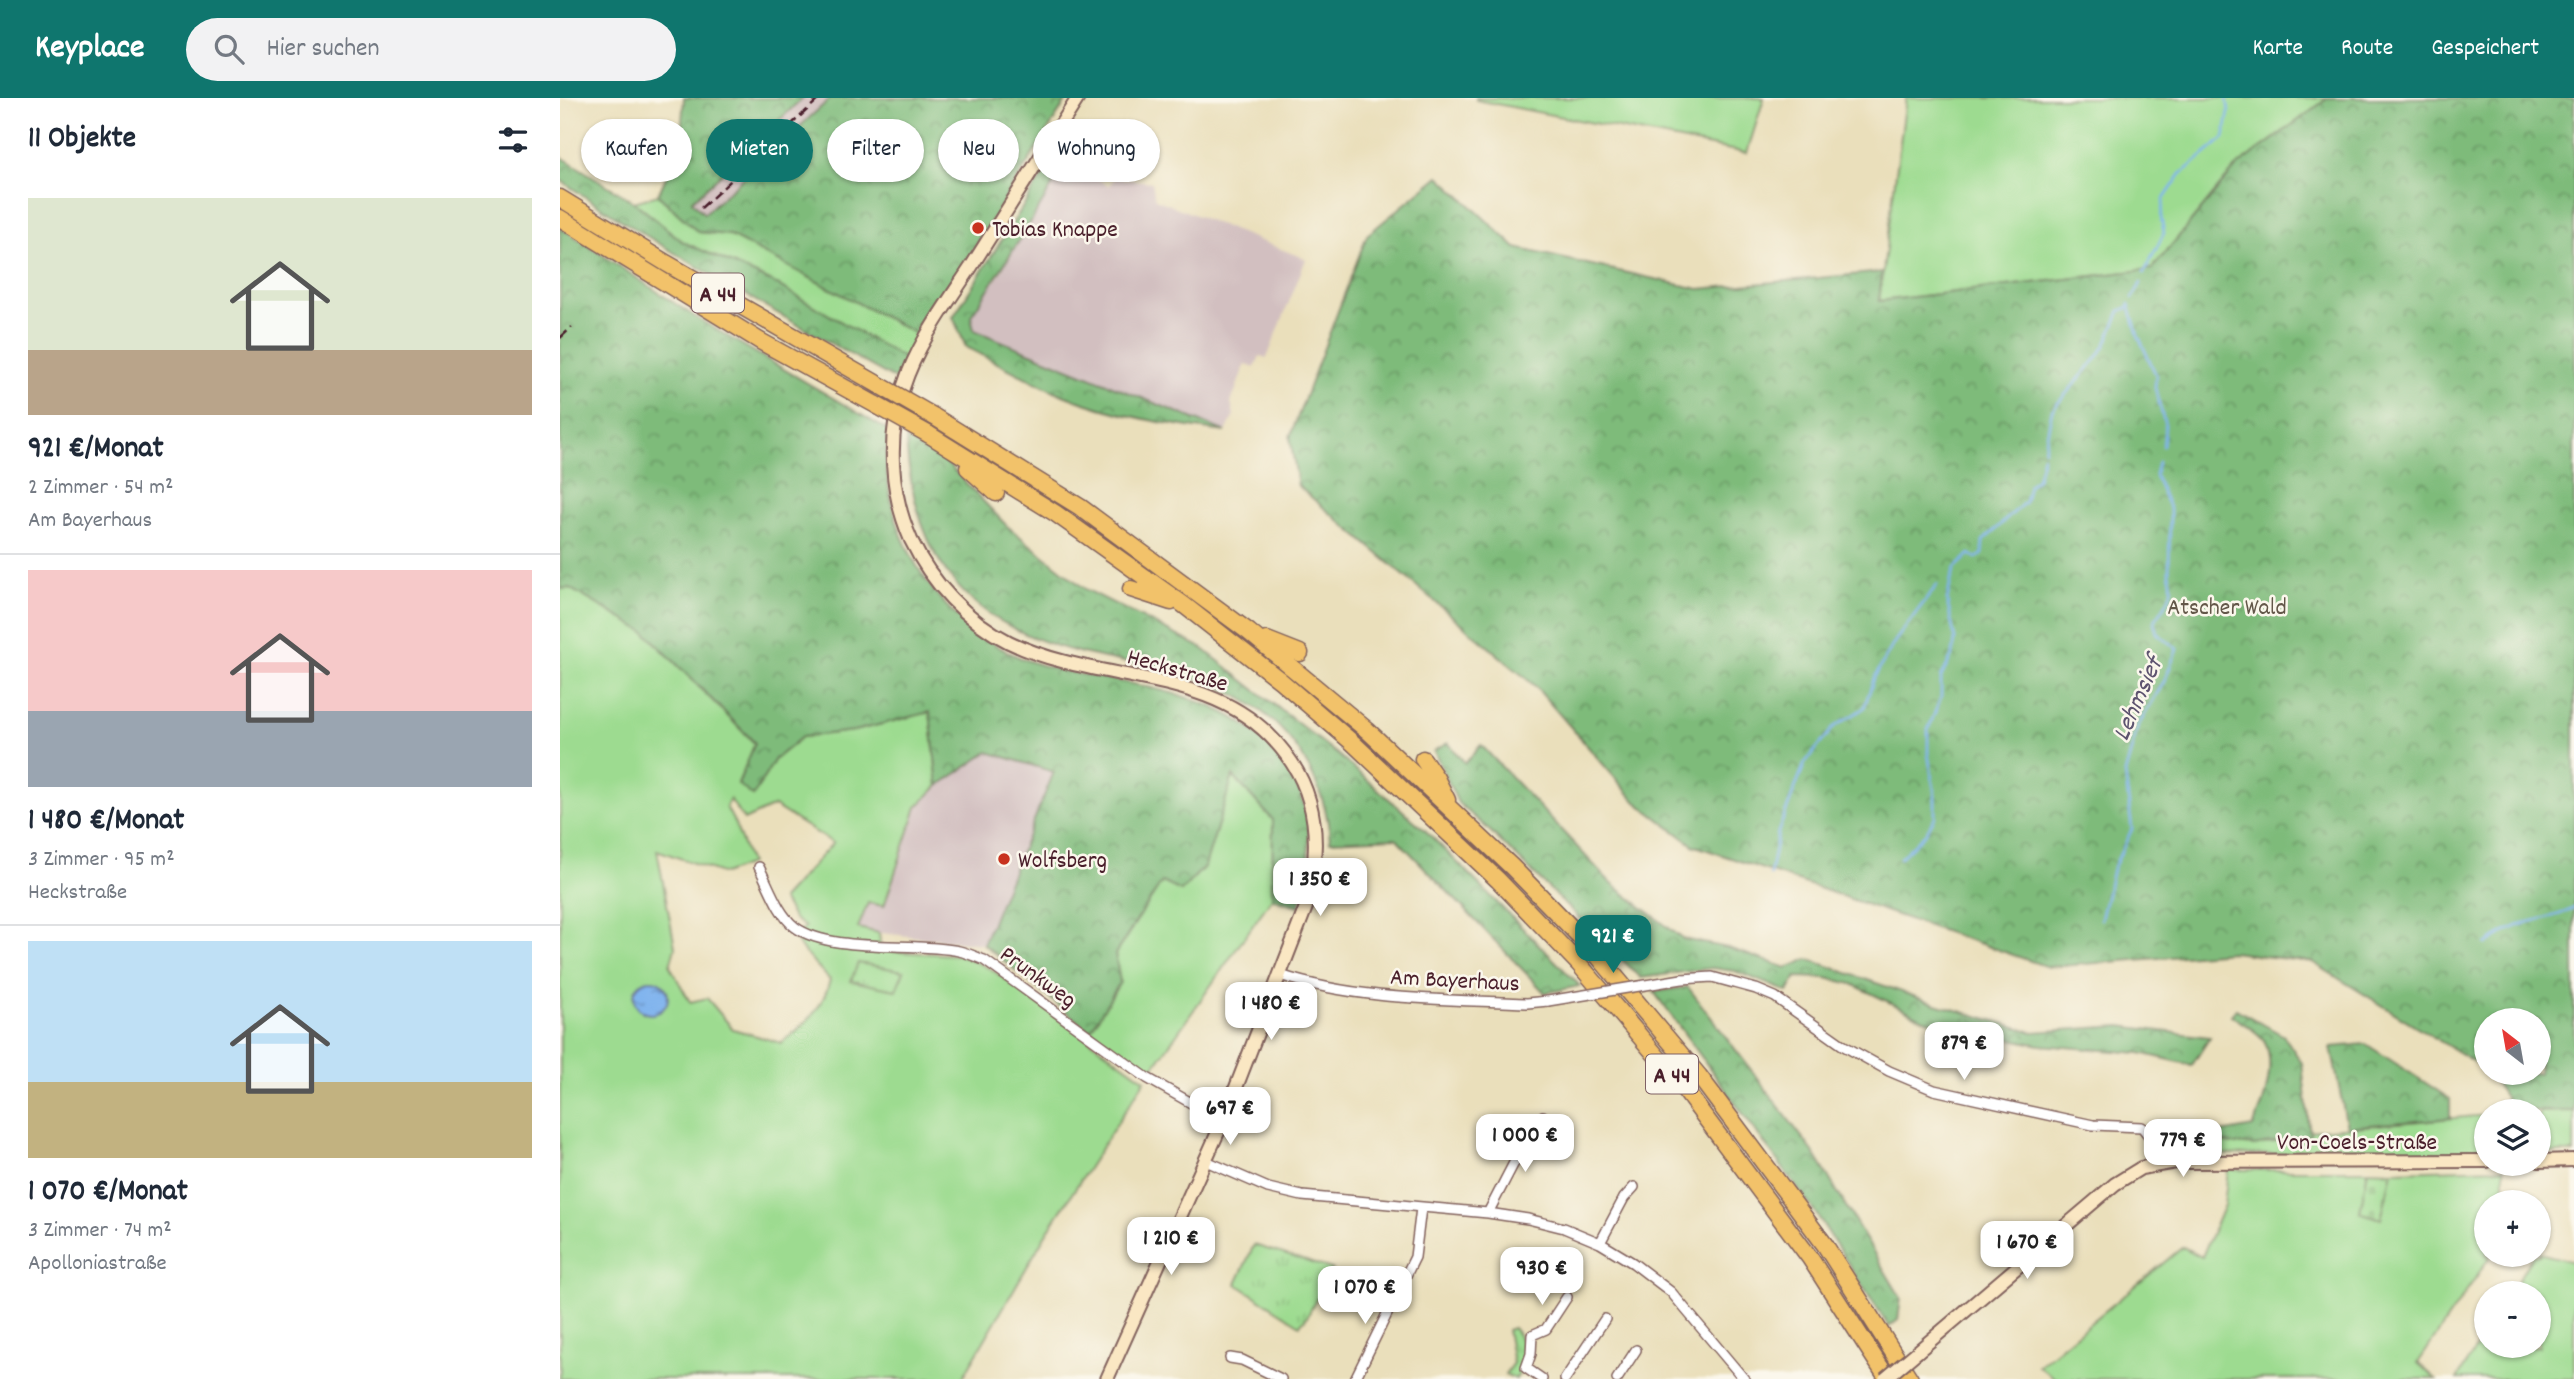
<!DOCTYPE html>
<html lang="de">
<head>
<meta charset="utf-8">
<style>
  body { margin:0; font-family:Dekko,sans-serif; background:#f2f2f3; color:#1f2937; height:100vh; display:flex; flex-direction:column; font-size:26px; white-space:nowrap }
  * { box-sizing:border-box; margin:0 }
  p { font-size:23px; color:#747a83 }
  .icon { flex:none; width:38px; height:38px; fill:none; stroke:currentColor; stroke-width:2; stroke-linecap:round; stroke-linejoin:round }
  .map { position:relative; flex:1; overflow:hidden }
  .panel { display:flex; flex-direction:column; background:#fff; width:560px }
  .panel>* { flex:none }
  .top-card { position:absolute; left:21px; top:21px; width:665px; height:63px; display:flex; gap:14px }
  .needle { width:46px; rotate:329deg }
  .tools { position:absolute; left:1914px; top:910px; display:grid; gap:14px }
  .tools a { display:grid; place-items:center; width:77px; height:77px; border-radius:50%; background:#fff; box-shadow:0 2px 5px #0004; font-size:35px }
  .price { position:absolute; translate:-50% -60px; padding:0 16px; border-radius:14px; background:#fff; color:#222; font-size:23px; line-height:46px; filter:drop-shadow(0 2px 4px #0008) }
  .price::after { content:''; position:absolute; left:50%; top:42px; width:21px; height:16px; margin-left:-10px; background:inherit; clip-path:polygon(0 0,100% 0,50% 100%) }
  .price.selected { background:#0f766e; color:#fff }
  ul { padding:0; list-style:none }
  li { display:grid; align-content:center; gap:14px; height:371px; padding:0 28px }
  li+li { border-top:2px solid #e0e1e3 }
  li span { display:grid; place-items:center; height:217px; border-radius:0px; color:#555 }
  li>.icon { margin-inline-start:auto }
  span .icon { width:126px; height:126px; fill:#fffc; stroke-width:1 }
  li b { font-size:30px }
  h2 { display:flex; justify-content:space-between; align-items:center; height:84px; padding:0 28px; font-size:30px }
  .pill { padding:0 24px; border-radius:32px; background:#fff; box-shadow:0 2px 5px #0004; font-size:24px; line-height:63px }
  .pill.selected { background:#0f766e; color:#fff }
  header { display:flex; align-items:center; gap:42px; box-sizing:border-box; height:98px; padding:0 35px; background:#0f766e; color:#fff }
  header strong { font-size:33px }
  nav { display:flex; gap:38px; margin-inline-start:auto; font-size:24px }
  .search { width:490px; height:63px; background:#f2f2f3; display:flex; align-items:center; gap:18px; box-sizing:border-box; padding:0 24px; border-radius:38px; color:#747a83; font-size:26px }
  main { display:flex; flex:1; min-height:0 }
  .map>svg:first-child { display:block }
</style>
</head>
<body>
<header>
<strong>Keyplace</strong>
<div class="search"><svg class="icon" aria-label="search" viewBox="0 0 24 24"><circle cx="10" cy="10" r="6"/><path d="M15 15l6 6"/></svg>Hier suchen</div>
<nav><a>Karte</a><a>Route</a><a>Gespeichert</a></nav>
</header>
<main>
<section class="panel">
<h2>11 Objekte<svg class="icon" aria-label="filters" viewBox="0 0 24 24"><path d="M4 7h16M4 17h16"/><circle cx="9" cy="7" r="2"/><circle cx="15" cy="17" r="2"/></svg></h2>
<ul>
<li><span style="background:linear-gradient(#dfe7d0 70%,#b9a48a 0)"><svg class="icon" aria-label="home" viewBox="0 0 24 24"><path d="M3 11l9-7 9 7M6 9v11h12V9"/></svg></span><div><b>921 €/Monat</b><p>2 Zimmer · 54 m²</p><p>Am Bayerhaus</p></div></li>
<li><span style="background:linear-gradient(#f6c9c9 65%,#9aa5b1 0)"><svg class="icon" aria-label="home" viewBox="0 0 24 24"><path d="M3 11l9-7 9 7M6 9v11h12V9"/></svg></span><div><b>1 480 €/Monat</b><p>3 Zimmer · 95 m²</p><p>Heckstraße</p></div></li>
<li><span style="background:linear-gradient(#bfe0f5 65%,#c2b280 0)"><svg class="icon" aria-label="home" viewBox="0 0 24 24"><path d="M3 11l9-7 9 7M6 9v11h12V9"/></svg></span><div><b>1 070 €/Monat</b><p>3 Zimmer · 74 m²</p><p>Apolloniastraße</p></div></li>
</ul>
</section>
<div class="map">
<svg width="2014" height="1281" viewBox="0 0 2014 1281">
  <defs>
    <pattern id="forest-crowns" width="20" height="18" patternUnits="userSpaceOnUse" patternTransform="scale(1.75)"><rect width="20" height="18" fill="#7ebb7a"/><path d="M2 6a3 3 0 1 1 6 0M12 15a3 3 0 1 1 6 0" fill="none" stroke="#699764"/></pattern>
    <pattern id="cemetery-stones" width="16" height="16" patternUnits="userSpaceOnUse" patternTransform="scale(1.75)"><rect width="16" height="16" fill="#9ddb90"/><path d="M2 7V4a2 2 0 0 1 4 0v3zM10 15v-3a2 2 0 0 1 4 0v3z" fill="#89bc7c"/></pattern>
    <pattern id="park-tufts" width="24" height="20" patternUnits="userSpaceOnUse" patternTransform="scale(1.75)"><rect width="24" height="20" fill="#9ddb90"/><path d="M3 7l-1-3M5 7V3M7 7l1-3M15 17l-1-3M17 17v-4M19 17l1-3" fill="none" stroke="#89bc7c"/></pattern>
    <pattern id="water-ripples" width="26" height="14" patternUnits="userSpaceOnUse" patternTransform="scale(1.75)"><rect width="26" height="14" fill="#80b4ee"/><path d="M2 4q2-2 4 0t4 0M15 11q2-2 4 0t4 0" fill="none" stroke="#6b92c1"/></pattern>
  </defs>
  <rect width="100%" height="100%" fill="#fbf7ec"/>
  <filter id="ink" filterUnits="userSpaceOnUse"><feTurbulence type="fractalNoise" baseFrequency=".0143" numOctaves="2"/><feDisplacementMap in="SourceGraphic" scale="14" xChannelSelector="R" yChannelSelector="G"/><feConvolveMatrix kernelMatrix="1 2 1 2 8 2 1 2 1" color-interpolation-filters="sRGB"/></filter>
  <filter id="wash" filterUnits="userSpaceOnUse"><feTurbulence type="fractalNoise" baseFrequency=".00686" numOctaves="4" result="noise"/><feDisplacementMap in="SourceGraphic" scale="28" xChannelSelector="R" yChannelSelector="G"/><feGaussianBlur stdDeviation="1.57" result="paint"/><feColorMatrix in="noise" values="0 0 0 0 0 0 0 0 0 0 0 0 0 0 0 0 0 1.4 0 .05"/><feComposite in="paint" operator="in"/></filter>
  <g filter="url(#wash)">
    <rect width="100%" height="100%" fill="#eadfbb"/>
    <path fill="#d2bfc0" d="M243,0H271L144,116L132,104Z
      M503,69L532,77L548,88L555,80L592,84L595,101L746,161L707,260L700,258L695,269L685,266L671,305L674,317L666,334L414,232L410,218L439,177Z
      M428,654L494,674L423,846L320,835L298,830L308,804L325,807L357,709L378,688Z"/>
    <path fill="#9ddb90" stroke="#747d5e" stroke-width="2" fill-rule="evenodd" d="M916,0H1204L1187,55L916,2Z
      M1346,0H1768L1676,69L1592,171L1319,203Z
      M98,97L138,134L169,137L360,238L345,261L212,184L123,144L74,104Z
      M9,490L85,534L195,646L178,685L193,698L215,661L242,639L294,633L370,614L378,688L357,709L324,808L308,805L298,830L319,835L321,853L400,857L431,871L585,982L486,1136L402,1281H0V491ZM170,701L184,722L214,708L273,745L222,801L233,820L245,829L234,839L243,853L270,882C263,911 244,928 221,945L173,931L147,900L130,904L110,868L115,849L97,752L164,776L190,766L175,726L166,709Z
      M673,678L713,722L712,800L591,973L530,933L560,884L555,856L602,783L621,793L645,768Z
      M2014,1013V1055H1979V1014Z
      M1927,1017V1055L1612,1057L1618,1050L1646,1043L1694,1048L1750,1037L1749,1033Z
      M1944,1070V1104H1927V1157H1931L1858,1265L1876,1281H1496L1478,1268L1623,1149L1642,1159L1664,1107L1668,1072H1808L1800,1114L1821,1120L1832,1073Z
      M1979,1155L2014,1164V1281H1897L1927,1232V1248H1979V1195H1950L1973,1157H1979Z"/>
    <path fill="url(#forest-crowns)" stroke="#646d52" stroke-width="2" d="M124,0H243L132,103L144,116L271,0H508L360,238L169,137L138,134L98,97L120,47Z
      M1768,0H2014V1013H1954L1929,975H1979V922H1927V972L1752,864L1672,854L1488,869L1133,747L1076,704L975,588L738,388L730,339L807,137L879,78L956,150L1139,191L1322,174L1319,203L1592,171L1676,69Z
      M0,58L74,104L123,144L212,184L345,261L336,282C222,218 108,155 0,82Z
      M496,66L503,69C474,120 443,169 411,218L414,232L666,334C611,327 554,318 503,297C470,283 438,265 406,249L393,219L488,69Z
      M0,129L140,222L329,333C328,343 326,354 326,365C326,373 328,382 329,391C340,459 384,521 446,553C480,571 521,576 558,583C623,595 689,612 727,670C756,713 752,761 739,808L712,800L713,722L673,678L645,768L621,793L602,784L555,856L560,884L530,933L423,846L494,674L428,654L378,688L370,614L294,633L242,639L215,661L193,698L178,686L195,645L85,534L9,490L0,491Z
      M346,341L383,361L447,428L525,491L642,550L777,656L865,732L1020,888L985,895L836,740L770,743C768,711 759,685 742,658C690,576 603,575 518,554C402,525 354,458 346,341Z
      M888,645L905,665L921,647L1051,785L1123,841L1168,850L1227,870L1248,861L1379,907L1473,934L1560,928L1650,939L1632,967L1580,955L1480,947L1386,928L1364,921L1292,886L1266,880L1236,879L1228,894L1175,873L1152,870L1081,880L927,730L898,705L874,653Z
      M1128,889L1254,1055L1341,1200L1338,1222L1329,1229L1257,1117L1094,894Z
      M1676,911L1724,938L1742,965L1750,1037L1694,1048L1646,1043L1644,1038L1693,1029C1704,1006 1716,969 1705,944C1700,934 1680,924 1671,917Z
      M1806,946L1890,1001V1020L1787,1029L1771,949Z"/>
    <path fill="url(#cemetery-stones)" stroke="#747d5e" stroke-width="2" d="M1808,1072L1832,1073L1821,1121L1800,1114Z"/>
    <path fill="url(#park-tufts)" stroke="#747d5e" stroke-width="2" d="M298,865L344,873L336,892L291,883Z
      M694,1147L772,1171L747,1219L740,1227L676,1186Z
      M953,1230C967,1246 967,1264 956,1281L945,1276L953,1265L947,1232Z"/>
    <path fill="url(#water-ripples)" stroke="#656a8c" stroke-width="2" d="M74 899a17 17 0 1 1 34 0a17 17 0 1 1-34 0Z"/>
    <g fill="none" stroke-linecap="round" stroke-linejoin="round">
      <path stroke="#80b4ee" stroke-width="2.5" d="M1584,175L1604,135L1601,119L1604,101L1621,76L1664,40L1669,14L1667,0
        M1573,200L1581,185
        M1569,206L1578,237L1596,277L1595,290L1605,327L1603,348
        M1484,352L1492,312L1537,260L1546,246L1560,213L1569,209
        M1340,760L1366,735L1375,719V698L1368,655V632L1381,599V579L1393,556L1395,541L1387,503L1391,482L1395,470L1410,456L1416,460L1422,457L1423,443L1465,404L1469,387L1477,381L1483,358
        M1210,777L1218,734L1245,665L1274,629L1304,610L1314,580L1335,543L1377,487
        M1541,821L1553,771L1572,731L1565,675L1578,628L1605,582L1617,551L1597,535L1594,524C1604,509 1617,495 1609,476L1610,412L1595,377L1598,364
        M1926,846C1939,837 1950,830 1966,825C1982,820 1998,819 2014,810"/>
    </g>
  </g>
  <g filter="url(#ink)">
    <g fill="none" stroke-linecap="round" stroke-linejoin="round">
      <defs>
        <path id="minor" d="M199,769C209,788 218,816 235,829C271,856 355,843 399,853C408,855 416,859 424,862L587,980L663,1023
          M720,877C798,903 886,901 967,905L988,903
          M1122,881L1152,879L1196,891L1215,899L1284,948L1329,973L1374,992L1533,1027L1582,1029L1589,1038L1596,1066
          M646,1063L708,1090L742,1098L928,1115L968,1121L1004,1130L1040,1145L1073,1165L1111,1194L1184,1281
          M928,1115L972,1030L983,1018
          M1040,1145L1064,1100L1074,1089
          M670,1260L682,1262L721,1281
          M795,1281L855,1159L861,1110
          M982,1281L966,1270L971,1256L972,1237L986,1231L1007,1199
          M1005,1281L1045,1221
          M1057,1281L1076,1252"/>
        <path id="secondary" d="M518,0C482,56 446,113 411,169C386,207 357,246 343,290C327,340 330,394 351,442C371,484 407,523 449,544C546,591 667,565 732,665C761,709 759,760 746,809L663,1023L547,1281
          M1979,1063L2014,1062
          M1357,1254L1555,1086L1581,1070L1616,1064L1927,1063"/>
        <path id="motorway" d="M0,100L106,165L319,287
          M0,120L200,243L316,307
          M373,318L520,409L689,534L807,632L952,769L1033,852L1139,978L1265,1147L1350,1281
          M368,336L495,415L624,507L721,583L793,645L938,782L1019,866L1121,987L1250,1160L1328,1281
          M408,370L436,395
          M571,491L611,504
          M707,542L740,555
          M863,661L876,680L887,702"/>
      </defs>
      <use href="#minor" stroke="#82625d" stroke-width="12"/>
      <use href="#secondary" stroke="#82625d" stroke-width="16"/>
      <use href="#motorway" stroke="#82625d" stroke-width="19"/>
      <use href="#minor" stroke="#fff" stroke-width="9"/>
      <use href="#secondary" stroke="#fae7c3" stroke-width="12"/>
      <use href="#motorway" stroke="#f2c26a" stroke-width="16"/>
      <path stroke="#4a1f2b" stroke-width="2.5" stroke-dasharray="10 5" stroke-linecap="butt" d="M141,110L260,0
        M0,240L12,229"/>
      <defs>
        <path id="minor-bridge" d="M988,903L1122,881"/>
        <path id="secondary-bridge" d="M1325,1281L1357,1254"/>
        <path id="motorway-bridge" d="M319,287L373,318
          M316,307L368,336"/>
      </defs>
      <use href="#minor-bridge" stroke="#82625d" stroke-width="12" stroke-linecap="butt"/>
      <use href="#secondary-bridge" stroke="#82625d" stroke-width="16" stroke-linecap="butt"/>
      <use href="#motorway-bridge" stroke="#82625d" stroke-width="19" stroke-linecap="butt"/>
      <use href="#minor-bridge" stroke="#fff" stroke-width="9"/>
      <use href="#secondary-bridge" stroke="#fae7c3" stroke-width="12"/>
      <use href="#motorway-bridge" stroke="#f2c26a" stroke-width="16"/>
    </g>
  </g>
  <g fill="#c8321e" stroke="#fbf7ec" stroke-width="2.5">
    <circle cx="418" cy="130" r="7"/>
    <circle cx="444" cy="761" r="7"/>
  </g>
  <g text-anchor="middle" stroke-width="5" stroke-linejoin="round" paint-order="stroke">
    <g fill="#fbf7ec" stroke="#7f6065" stroke-width="2">
      <rect x="132" y="175.5" width="52" height="39" rx="5"/>
      <rect x="1086" y="956.5" width="52" height="39" rx="5"/>
    </g>
    <g font-size="23" font-weight="bold" fill="#4a1f2b">
      <text x="158" y="203">A 44</text>
      <text x="1112" y="984">A 44</text>
    </g>
    <g font-size="24" fill="#4a1f2b" stroke="#fbf7ec" text-anchor="start">
      <text x="432" y="138">Tobias Knappe</text>
      <text x="458" y="769">Wolfsberg</text>
    </g>
    <g font-size="24" fill="#635749" stroke="#fbf7ec">
      <text x="1667" y="516">Atscher Wald</text>
    </g>
    <g font-size="24" fill="#4a1f2b" stroke="#fbf7ec">
      <text transform="translate(618 571) rotate(16)" y="8">Heckstraße</text>
      <text transform="translate(479 878) rotate(36)" y="8">Prunkweg</text>
      <text transform="translate(895 881) rotate(3)" y="8">Am Bayerhaus</text>
      <text x="1797" y="1051">Von-Coels-Straße</text>
    </g>
    <g font-size="26" font-style="italic" fill="#5d536f" stroke="#fbf7ec">
      <text transform="translate(1576 600) rotate(-66)" y="9">Lehmsief</text>
    </g>
  </g>
</svg>
<div class="tools">
<a><svg class="needle" viewBox="-14 -14 28 28"><path d="M0-13l5 13h-10z" fill="#e53935"/><path d="M0 13l5-13h-10z" fill="#747a83"/></svg></a>
<a><svg class="icon" aria-label="layers" viewBox="0 0 24 24"><path d="M12 4l9 5-9 5-9-5zM3 14l9 5 9-5"/></svg></a>
<a>+</a>
<a>−</a>
</div>
<b class="price" style="left:760px;top:820px">1 350 €</b>
<b class="price selected" style="left:1053px;top:877px">921 €</b>
<b class="price" style="left:711px;top:944px">1 480 €</b>
<b class="price" style="left:1404px;top:984px">879 €</b>
<b class="price" style="left:670px;top:1049px">697 €</b>
<b class="price" style="left:965px;top:1076px">1 000 €</b>
<b class="price" style="left:1623px;top:1081px">779 €</b>
<b class="price" style="left:611px;top:1179px">1 210 €</b>
<b class="price" style="left:1467px;top:1183px">1 670 €</b>
<b class="price" style="left:982px;top:1209px">930 €</b>
<b class="price" style="left:805px;top:1228px">1 070 €</b>
<div class="top-card">
<a class="pill">Kaufen</a>
<a class="pill selected">Mieten</a>
<a class="pill">Filter</a>
<a class="pill">Neu</a>
<a class="pill">Wohnung</a>
</div>
</div>
</main>
</body>
</html>
